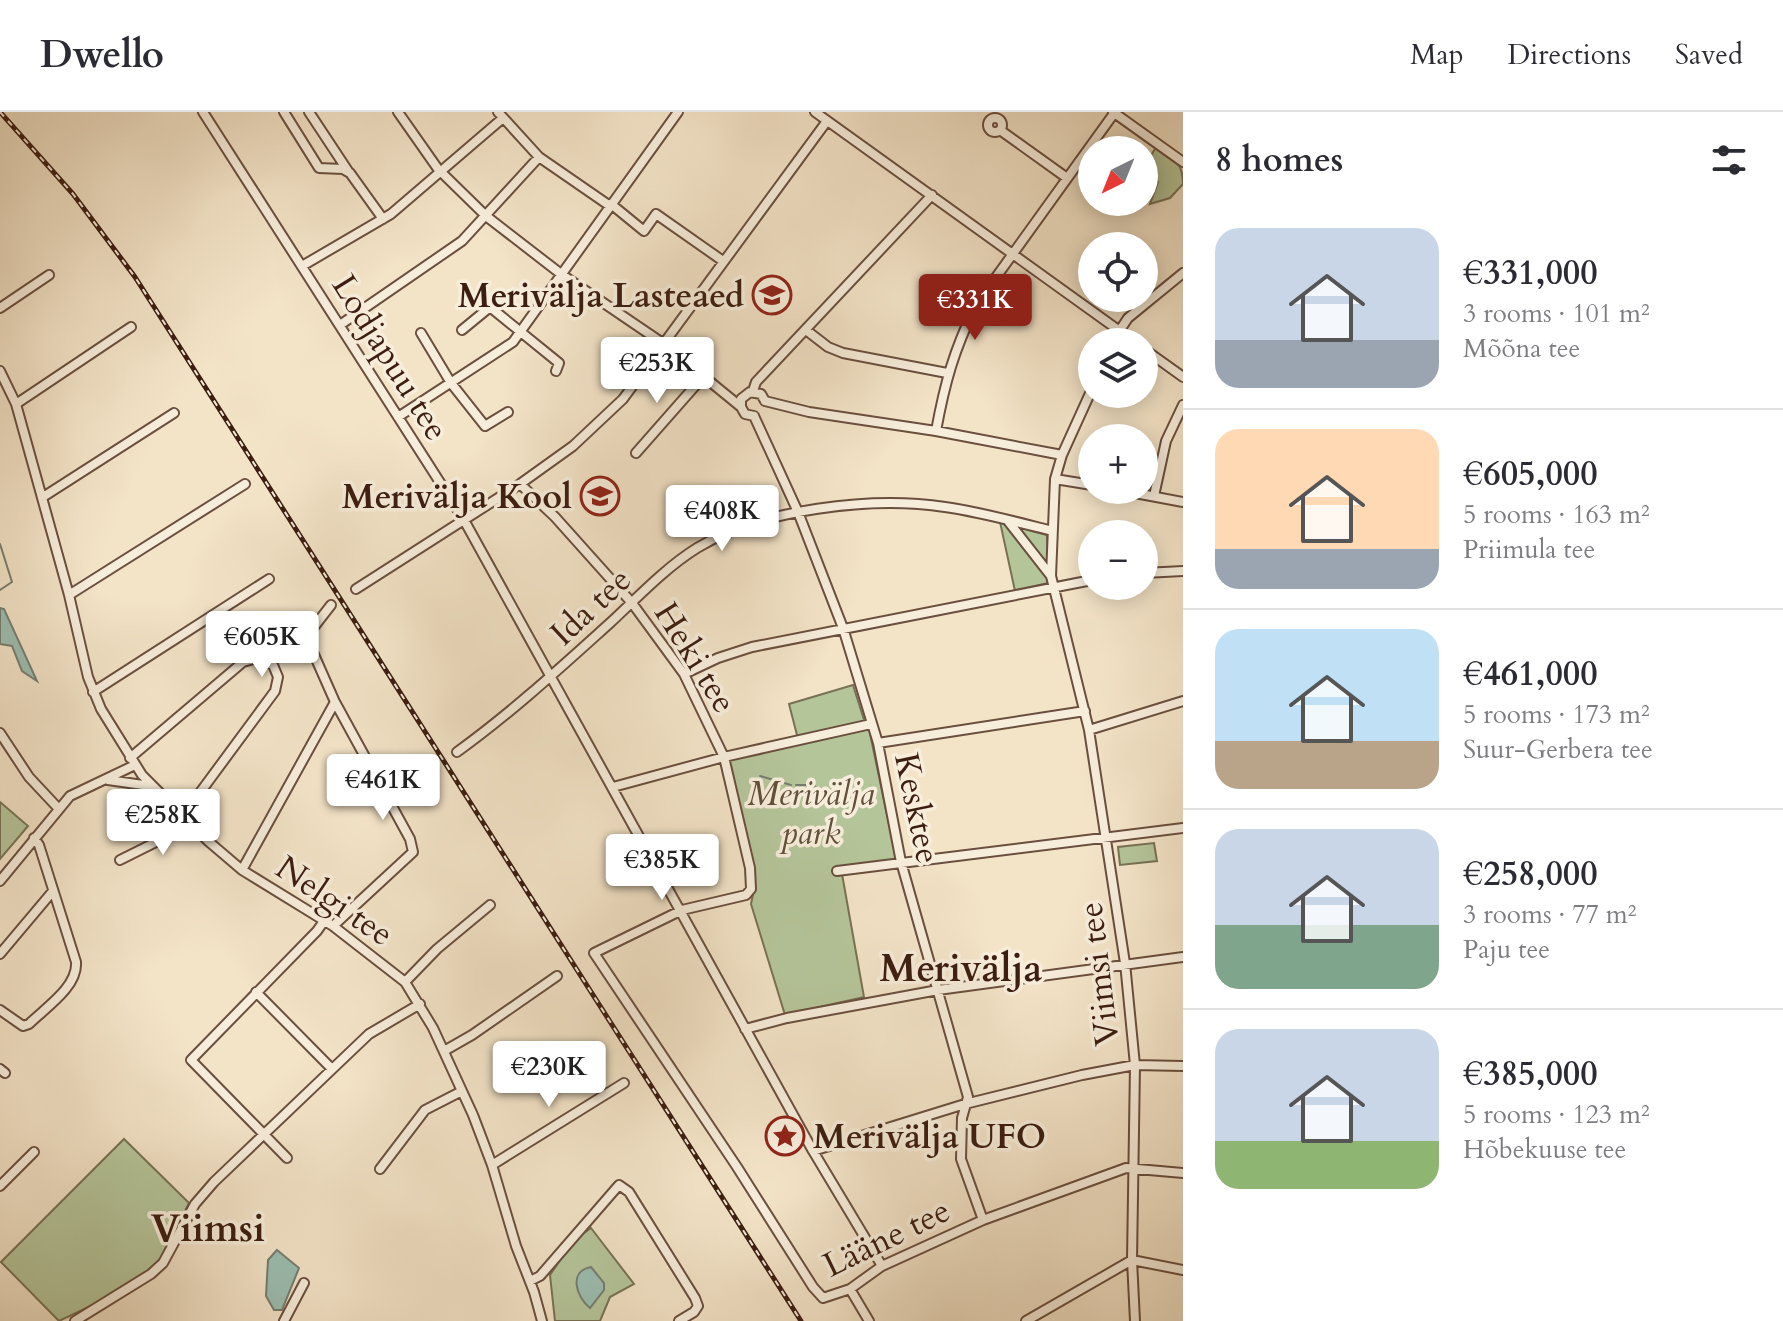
<!DOCTYPE html>
<html lang="en">
<head>
<meta charset="utf-8">
<style>
  body { margin:0; font-family:Cardo,serif; background:#f2f2f3; color:#2b2b33; height:100vh; display:flex; flex-direction:column; font-size:30px; white-space:nowrap }
  * { box-sizing:border-box; margin:0 }
  p { font-size:26px; color:#7c7c81 }
  .icon { flex:none; width:44px; height:44px; fill:none; stroke:currentColor; stroke-width:2; stroke-linecap:round; stroke-linejoin:round }
  .map { position:relative; flex:1; overflow:hidden }
  .sheet { display:flex; flex-direction:column; background:#fff; width:600px }
  .sheet>* { flex:none }
  .needle { width:52px; rotate:223deg }
  .controls { position:absolute; left:1078px; top:24px; display:grid; gap:16px }
  .controls a { display:grid; place-items:center; width:80px; height:80px; border-radius:50%; background:#fff; box-shadow:0 4px 20px #0003; font-size:40px }
  .price { position:absolute; translate:-50% -68px; padding:0 18px; border-radius:8px; background:#fff; color:#222; font-size:26px; line-height:52px; filter:drop-shadow(0 2px 4px #0008) }
  .price::after { content:''; position:absolute; left:50%; top:48px; width:24px; height:18px; margin-left:-12px; background:inherit; clip-path:polygon(0 0,100% 0,50% 100%) }
  .price.on { background:#8f2418; color:#fff }
  ul { padding:0; list-style:none }
  li { display:flex; align-items:center; gap:24px; height:200px; padding:0 32px }
  li+li { border-top:2px solid #e1e1e2 }
  li span { display:grid; place-items:center; flex:none; width:224px; height:160px; border-radius:24px; color:#555 }
  li>.icon { margin-inline-start:auto }
  span .icon { width:96px; height:96px; fill:#fffc; stroke-width:1 }
  li b { font-size:34px }
  h2 { display:flex; justify-content:space-between; align-items:center; height:96px; padding:0 32px; font-size:34px }
  header { display:flex; align-items:center; gap:48px; box-sizing:border-box; height:112px; padding:0 40px; background:#fff; border-bottom:2px solid #e1e1e2 }
  header strong { font-size:38px }
  nav { display:flex; gap:44px; margin-inline-start:auto; font-size:28px }
  main { display:flex; flex:1; min-height:0 }
  .map>svg:first-child { display:block }
</style>
</head>
<body>
<header>
<strong>Dwello</strong>
<nav><a>Map</a><a>Directions</a><a>Saved</a></nav>
</header>
<main>
<div class="map">
<svg width="1183" height="1209" viewBox="0 0 1183 1209">
  <rect width="100%" height="100%" fill="#f3e3c7"/>
  <filter id="stains"><feTurbulence type="fractalNoise" baseFrequency=".0025" numOctaves="4"/><feColorMatrix values="0 0 0 0 .2 0 0 0 0 .09 0 0 0 0 .02 0 0 0 .5 -.17"/></filter>
  <radialGradient id="worn" r=".72"><stop offset=".6" stop-color="#630" stop-opacity="0"/><stop offset="1" stop-color="#630" stop-opacity=".3"/></radialGradient>
  <path fill="#b5c59a" stroke="#787255" stroke-width="2" d="M1157,34C1174,47 1183,50 1183,72L1170,86L1150,92L1158,70L1144,60V54Z
    M1000,410L1047,423L1048,471L1015,479Z
    M853,573L865,611L798,627L789,592Z
    M869,617L898,755L842,762L864,885L785,903L751,792L755,773L726,648Z
    M0,690L28,714L0,747Z
    M1154,731L1157,749L1120,753L1118,735Z
    M124,1027L189,1091L158,1152L97,1191L59,1209L1,1150Z
    M591,1116L634,1172L610,1185L600,1209H555L550,1163L573,1129Z"/>
  <path fill="#9cbeb1" stroke="#767e71" stroke-width="2" d="M0,496L4,497L37,569L22,559L12,534L0,532Z
    M277,1138L299,1156L282,1198H274L266,1184L268,1148Z
    M591,1155L604,1171V1178L590,1196C576,1185 568,1159 591,1155Z"/>
  <g fill="none" stroke-linecap="round" stroke-linejoin="round">
    <path stroke="#767e71" stroke-width="2" d="M0,432L12,470L0,478
      M760,664L791,673
      M796,673H811L826,679
      M828,680L834,678"/>
    <defs>
      <path id="minor" d="M203,0L464,408L813,1039L882,1154
        M284,0L319,56L343,57L350,61L383,107
        M309,0L348,59
        M398,0L438,57L486,104L561,162L664,232L741,295L745,302L754,304
        M498,0L539,45L610,94
        M815,0L1135,230
        M1113,0L1183,50
        M988 13a7 7 0 1 1 14 0a7 7 0 1 1-14 0Z
        M1000,18L1067,66
        M611,92L644,119L656,102L723,149
        M302,154L391,102L503,6
        M0,196L49,163
        M340,213L462,129L539,45
        M462,218L490,195L559,251L556,259
        M806,218L828,235L843,241L947,261
        M421,221L451,271L485,314L508,300
        M1112,230L1128,206L1183,161
        M1144,237L1183,265
        M0,259L16,292L69,483L88,565L101,597L142,663L208,729L242,758L333,814L405,870L433,916L473,1003L492,1053L516,1134L534,1180L542,1209
        M1092,277L1062,343L1055,367L1051,464L1089,618L1125,851L1135,953L1132,1148L1135,1209
        M753,279L756,270L932,83
        M765,289L809,300L936,319L1062,343
        M16,292L131,215
        M741,295V287L750,280L761,282L765,289
        M754,304L798,400L843,516L878,631L901,750L968,985L962,1006L961,1047L983,1108
        M398,305L513,230L678,0
        M936,319C945,270 954,238 976,193L1115,0
        M636,341L702,266
        M1055,367L1092,373
        M520,372L555,405L632,491L684,562L724,645L750,756L751,777L746,783L682,798L594,841L737,1055L813,1175L823,1186L850,1177L882,1154L983,1108L1126,1056L1183,1061
        M1119,378L1183,390
        M1154,384L1166,329L1183,293
        M43,385L174,301
        M1008,409L1051,464
        M1144,461L1183,459
        M356,477L520,372L573,334L623,287L827,9
        M69,483L245,372
        M331,493L310,520L312,538L335,590L410,727L413,740L333,814
        M684,562L718,546L752,535L1092,468
        M93,580L269,467
        M1089,618L1183,589
        M0,621L29,665L58,696
        M878,631L1085,599
        M457,640C511,601 560,556 610,511C638,485 665,456 697,436C760,397 873,384 945,395C981,400 1017,410 1052,419
        M130,646L243,550L257,546L273,553L278,565L275,579L182,705
        M108,668L150,674
        M613,675L724,645L871,612
        M120,748L190,713
        M242,758L335,590
        M837,759L1183,716
        M0,769L70,684L135,653
        M0,842L53,779
        M405,870L437,837L490,793
        M256,880L332,957
        M0,898L23,914L29,912C45,896 78,875 76,850L39,733L34,726
        M745,917L787,906L938,878L1183,845
        M444,939L472,923L557,864
        M0,957L5,961
        M813,1039L965,992L1082,963L1135,953L1183,954
        M287,1046L191,948L317,819L324,809
        M492,1053L624,971
        M380,1057L425,998L462,979
        M0,1074L34,1040
        M530,1169L540,1164L619,1073L629,1080L695,1186L698,1194L694,1200L679,1209
        M850,1177L869,1209
        M75,1209L151,1162L163,1151L195,1092L214,1070L369,922L420,892
        M284,1209L304,1171
        M1026,1209L1132,1148L1183,1158"/>
    </defs>
    <use href="#minor" stroke="#6a4f3e" stroke-width="12"/>
    <use href="#minor" stroke="#f7eddb" stroke-width="8"/>
    <defs>
      <path id="rail" d="M0,0L73,82L135,165L801,1209"/>
    </defs>
    <use href="#rail" stroke="#3c1e10" stroke-width="5"/>
    <use href="#rail" stroke="#f7eddb" stroke-width="2" stroke-dasharray="6" stroke-linecap="butt"/>
  </g>
  <defs>
    <symbol id="school-ring" viewBox="-11 -11 22 22"><circle r="9.5" fill="#f7eddb" stroke="#8f2418" stroke-width="1.5"/><path d="M0-5L7-2L0 1L-7-2ZM-4 1L0 2.5L4 1V4Q0 6-4 4Z" fill="#8f2418"/></symbol>
    <symbol id="sight-ring" viewBox="-11 -11 22 22"><circle r="9.5" fill="#f7eddb" stroke="#8f2418" stroke-width="1.5"/><path d="M0-6L1.8-2.2L6-1.7L2.9 1.2L3.7 5.4L0 3.3L-3.7 5.4L-2.9 1.2L-6-1.7L-1.8-2.2Z" fill="#8f2418"/></symbol>
  </defs>
  <g fill-rule="evenodd">
    <use href="#school-ring" x="750" y="161" width="44" height="44"/>
    <use href="#school-ring" x="578" y="362" width="44" height="44"/>
    <use href="#sight-ring" x="763" y="1002" width="44" height="44"/>
  </g>
  <g text-anchor="middle" stroke-width="7" stroke-linejoin="round" paint-order="stroke">
    <g font-size="34" font-weight="bold" fill="#3c1e10" stroke="#f7eddb" text-anchor="end">
      <text x="744" y="195">Merivälja Lasteaed</text>
      <text x="572" y="396">Merivälja Kool</text>
      <text x="813" y="1036" text-anchor="start">Merivälja UFO</text>
    </g>
    <g font-size="34" fill="#3c1e10" stroke="#f7eddb">
      <text transform="translate(391 245) rotate(58)" y="12">Lodjapuu tee</text>
      <text transform="translate(590 494) rotate(-43)" y="12">Ida tee</text>
      <text transform="translate(696 545) rotate(58)" y="12">Heki tee</text>
      <text transform="translate(918 696) rotate(78)" y="12">Kesktee</text>
      <text transform="translate(335 788) rotate(34)" y="12">Nelgi tee</text>
      <text transform="translate(1098 862) rotate(-97)" y="12">Viimsi tee</text>
      <text transform="translate(886 1125) rotate(-26)" y="12">Lääne tee</text>
    </g>
    <g font-size="34" font-style="italic" fill="#605039" stroke="#f7eddb">
      <text x="811" y="693">Merivälja<tspan x="811" dy="39">park</tspan></text>
    </g>
    <g font-size="38" font-weight="bold" fill="#3c1e10" stroke="#f7eddb">
      <text x="961" y="869">Merivälja</text>
      <text x="208" y="1129">Viimsi</text>
    </g>
  </g>
  <rect width="100%" height="100%" filter="url(#stains)"/>
  <rect width="100%" height="100%" fill="url(#worn)"/>
</svg>
<div class="controls">
<a><svg class="needle" viewBox="-14 -14 28 28"><path d="M0-13l5 13h-10z" fill="#e53935"/><path d="M0 13l5-13h-10z" fill="#7c7c81"/></svg></a>
<a><svg class="icon" aria-label="locate" viewBox="0 0 24 24"><circle cx="12" cy="12" r="6"/><path d="M12 2v4M12 18v4M2 12h4M18 12h4"/></svg></a>
<a><svg class="icon" aria-label="layers" viewBox="0 0 24 24"><path d="M12 4l9 5-9 5-9-5zM3 14l9 5 9-5"/></svg></a>
<a>+</a>
<a>−</a>
</div>
<b class="price on" style="left:975px;top:230px">€331K</b>
<b class="price" style="left:657px;top:293px">€253K</b>
<b class="price" style="left:722px;top:441px">€408K</b>
<b class="price" style="left:262px;top:567px">€605K</b>
<b class="price" style="left:383px;top:710px">€461K</b>
<b class="price" style="left:163px;top:745px">€258K</b>
<b class="price" style="left:662px;top:790px">€385K</b>
<b class="price" style="left:549px;top:997px">€230K</b>
</div>
<section class="sheet">
<h2>8 homes<svg class="icon" aria-label="filters" viewBox="0 0 24 24"><path d="M4 7h16M4 17h16"/><circle cx="9" cy="7" r="2"/><circle cx="15" cy="17" r="2"/></svg></h2>
<ul>
<li><span style="background:linear-gradient(#c9d6e8 70%,#9aa5b1 0)"><svg class="icon" aria-label="home" viewBox="0 0 24 24"><path d="M3 11l9-7 9 7M6 9v11h12V9"/></svg></span><div><b>€331,000</b><p>3 rooms · 101 m²</p><p>Mõõna tee</p></div></li>
<li><span style="background:linear-gradient(#ffd9b3 75%,#9aa5b1 0)"><svg class="icon" aria-label="home" viewBox="0 0 24 24"><path d="M3 11l9-7 9 7M6 9v11h12V9"/></svg></span><div><b>€605,000</b><p>5 rooms · 163 m²</p><p>Priimula tee</p></div></li>
<li><span style="background:linear-gradient(#bfe0f5 70%,#b9a48a 0)"><svg class="icon" aria-label="home" viewBox="0 0 24 24"><path d="M3 11l9-7 9 7M6 9v11h12V9"/></svg></span><div><b>€461,000</b><p>5 rooms · 173 m²</p><p>Suur-Gerbera tee</p></div></li>
<li><span style="background:linear-gradient(#c9d6e8 60%,#7fa58c 0)"><svg class="icon" aria-label="home" viewBox="0 0 24 24"><path d="M3 11l9-7 9 7M6 9v11h12V9"/></svg></span><div><b>€258,000</b><p>3 rooms · 77 m²</p><p>Paju tee</p></div></li>
<li><span style="background:linear-gradient(#c9d6e8 70%,#8fb573 0)"><svg class="icon" aria-label="home" viewBox="0 0 24 24"><path d="M3 11l9-7 9 7M6 9v11h12V9"/></svg></span><div><b>€385,000</b><p>5 rooms · 123 m²</p><p>Hõbekuuse tee</p></div></li>
</ul>
</section>
</main>
</body>
</html>
